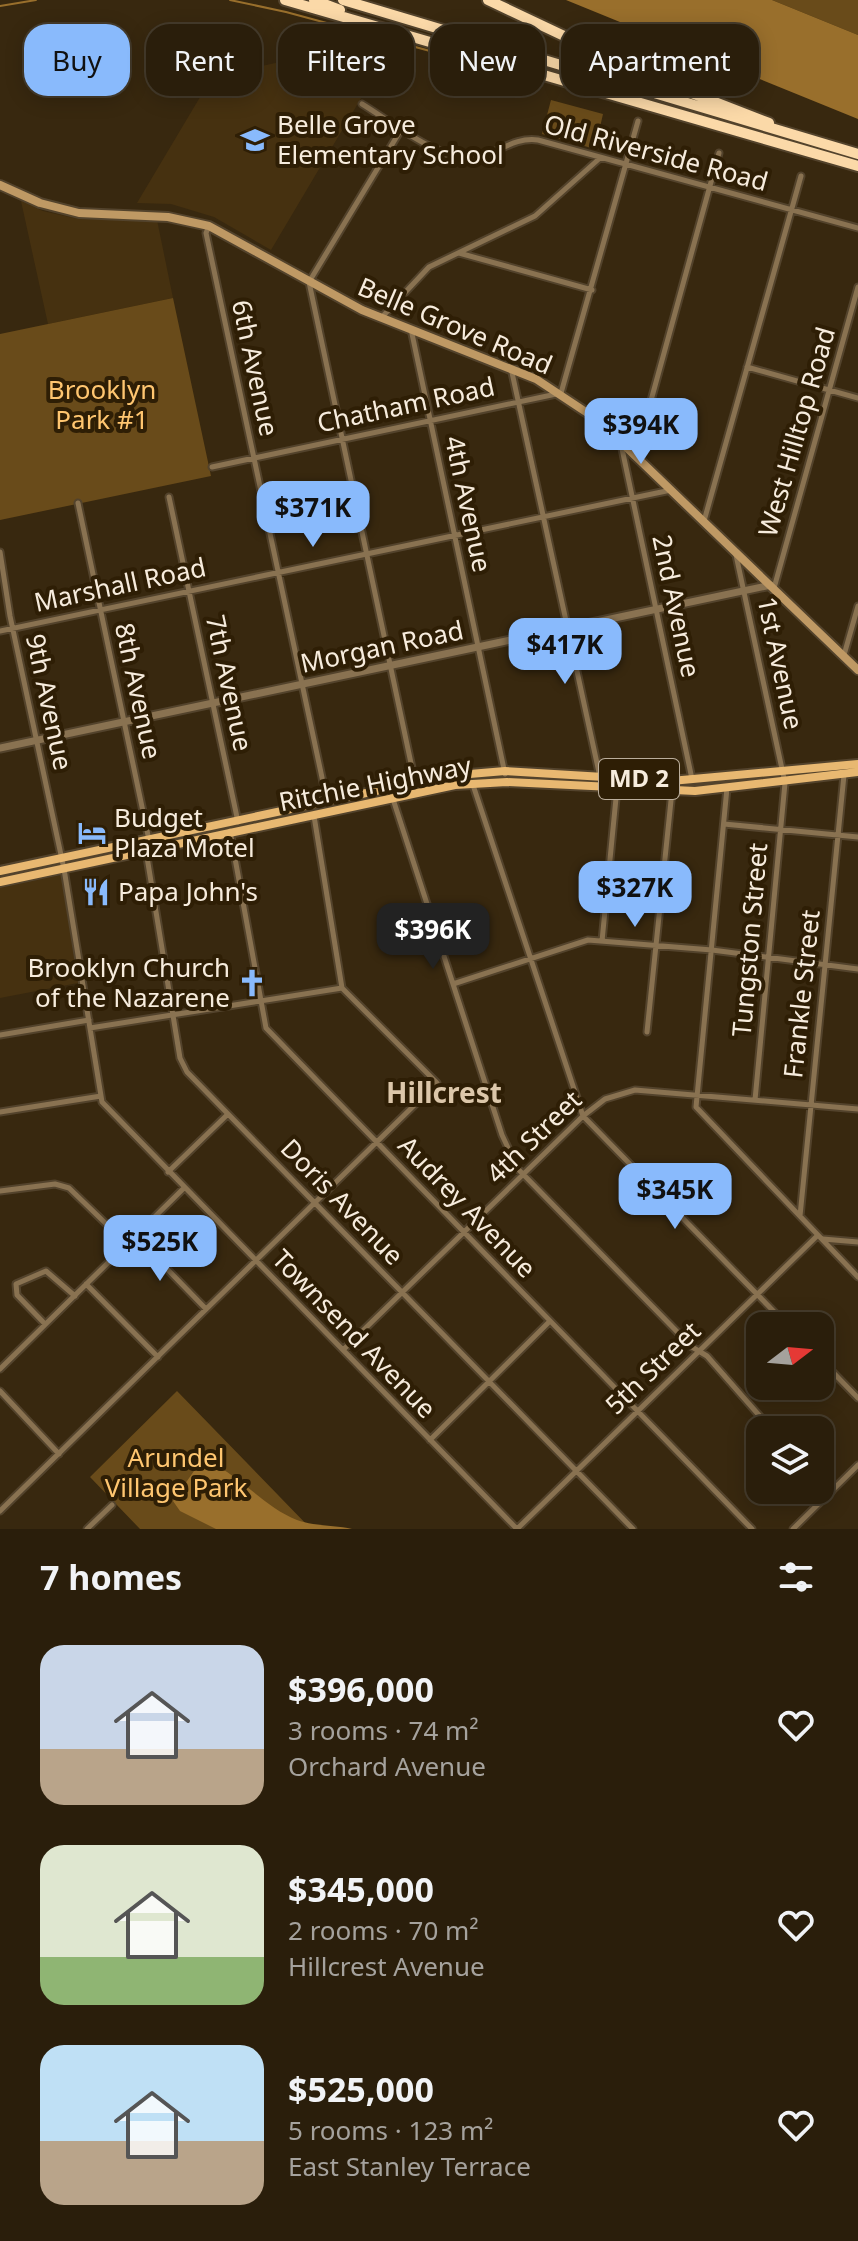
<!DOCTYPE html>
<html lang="en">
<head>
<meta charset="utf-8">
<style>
  body { margin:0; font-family:"Noto Sans",sans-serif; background:#322714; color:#f1f3f6; height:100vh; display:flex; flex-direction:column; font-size:30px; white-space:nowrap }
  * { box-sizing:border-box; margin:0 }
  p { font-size:26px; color:#a5a29d }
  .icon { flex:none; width:44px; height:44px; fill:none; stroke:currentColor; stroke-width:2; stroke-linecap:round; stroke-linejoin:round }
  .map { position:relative; height:1529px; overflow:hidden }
  .sheet { display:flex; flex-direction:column; background:#2a1e0b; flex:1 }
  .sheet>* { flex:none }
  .hud { position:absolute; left:24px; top:24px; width:810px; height:72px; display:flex; gap:16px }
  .needle { width:52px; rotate:74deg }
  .tools { position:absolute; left:746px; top:1312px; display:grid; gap:16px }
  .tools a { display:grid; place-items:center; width:88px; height:88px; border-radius:16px; background:#2a1e0b; box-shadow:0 4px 20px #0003,0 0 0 2px #463c2c; font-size:40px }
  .price { position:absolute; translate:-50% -68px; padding:0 18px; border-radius:16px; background:#89bafc; color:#111; font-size:26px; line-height:52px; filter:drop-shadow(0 2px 4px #0008) }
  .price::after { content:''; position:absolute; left:50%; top:48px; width:24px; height:18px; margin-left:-12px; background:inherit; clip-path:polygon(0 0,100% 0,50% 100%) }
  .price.current { background:#222; color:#fff }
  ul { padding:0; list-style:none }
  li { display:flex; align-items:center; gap:24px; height:200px; padding:0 40px }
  li span { display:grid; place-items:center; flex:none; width:224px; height:160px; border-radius:24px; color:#555 }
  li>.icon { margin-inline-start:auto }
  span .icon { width:96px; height:96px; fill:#fffc; stroke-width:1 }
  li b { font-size:34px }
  h2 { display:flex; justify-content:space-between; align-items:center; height:96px; padding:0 40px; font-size:34px }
  .chip { padding:0 28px; border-radius:24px; background:#2a1e0b; box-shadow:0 4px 20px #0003,0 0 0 2px #463c2c; font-size:28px; line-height:72px }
  .chip.current { background:#89bafc; color:#111 }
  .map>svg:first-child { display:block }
</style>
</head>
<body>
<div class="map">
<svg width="858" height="1529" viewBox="0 0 858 1529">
  <rect width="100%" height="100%" fill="#38280f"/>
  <path fill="#463110" d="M307,56L335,71L376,73L271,250L214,217L171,204L137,203L212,77Z
    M21,201L43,211L78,219L157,220L173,298L48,324Z
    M61,875L78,983L0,998V888Z"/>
  <path fill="#694b1a" d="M772,0H858V35Z
    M551,100L603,114L595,149L542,134Z
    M173,298L211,476L0,520V334Z
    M177,1391L311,1529H140L90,1477Z"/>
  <path fill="#996f2c" d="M566,0H772L858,35V119Z
    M209,1462C241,1476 264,1507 297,1520C312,1526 335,1525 352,1529H216L180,1511L173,1501L194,1471Z"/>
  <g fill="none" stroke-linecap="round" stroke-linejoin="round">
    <path stroke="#996f2c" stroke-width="2" d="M230,0L286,12L530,78
      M0,6L36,0"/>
    <defs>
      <path id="minor" d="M362,104C392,122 444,165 479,157C500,152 514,137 538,140L858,228
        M402,128L309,282L415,782
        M209,226L206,233L327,801
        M459,253L592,290
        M382,317L429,267L535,216L600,158
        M411,329L505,774
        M747,367L858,398
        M511,368L600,777
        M621,444L692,779
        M636,455L719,153
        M212,467L561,393L638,121
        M169,497L238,822
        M78,503L149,840L146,851L180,1058L187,1072L633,1529
        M704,521L801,176
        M0,552L10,616L64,869L102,1102L517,1529
        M736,555L785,783L755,1100
        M774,588L858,287
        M0,631L671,490
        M844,655L858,606
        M473,785L583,1116L788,1326
        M727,788L696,1107L858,1277
        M392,796L502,1135L518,1169L692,1347L707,1356L772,1430
        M724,824L858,837
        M230,831L266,1028L752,1529
        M602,941L617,788
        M453,984L588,940L712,950L858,969
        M90,1028L342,988
        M647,1032L672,791
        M0,1035L89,1020
        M0,1112L101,1096
        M168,1172L228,1114
        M0,1191L55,1184L69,1188L127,1244
        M800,1216L844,775
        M135,1236L206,1309
        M823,1239L858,1242
        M86,1284L158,1357
        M45,1324L17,1295L16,1284L46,1271L75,1296
        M343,1350L583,1116L605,1099L635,1090L858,1109
        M820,1359L858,1398
        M0,1369L184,1188
        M0,1391L59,1454
        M430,1440L550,1321
        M820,1479L832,1491
        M0,1511L437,1083L342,988L314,816
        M87,1529L112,1505
        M517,1529L818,1235
        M793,1529L858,1465"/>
      <path id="tertiary" d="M0,748L771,585"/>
      <path id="secondary" d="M0,185L40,203L79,213L168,217L209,226L362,310L536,379L598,420L858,670"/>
      <path id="primary" d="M0,871L446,776L505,771L671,781L858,764
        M0,882L455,785L507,782L695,791L858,772"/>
      <path id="motorway" d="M285,0L858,166
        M314,0L340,10
        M343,0L858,154
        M488,0L653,78L769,123"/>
    </defs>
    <use href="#minor" stroke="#53432c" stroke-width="9"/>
    <use href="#tertiary" stroke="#53432c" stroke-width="11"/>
    <use href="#secondary" stroke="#53432c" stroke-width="12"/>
    <use href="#primary" stroke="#53432c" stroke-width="12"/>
    <use href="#motorway" stroke="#53432c" stroke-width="14"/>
    <use href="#minor" stroke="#897251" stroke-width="5"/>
    <use href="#tertiary" stroke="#897251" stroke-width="7"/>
    <use href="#secondary" stroke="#bf9964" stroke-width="8"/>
    <use href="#primary" stroke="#e8b871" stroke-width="8"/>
    <use href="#motorway" stroke="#fbd9a8" stroke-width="10"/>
  </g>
  <defs>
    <symbol id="school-bare" viewBox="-9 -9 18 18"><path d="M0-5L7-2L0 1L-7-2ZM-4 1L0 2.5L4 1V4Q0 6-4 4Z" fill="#89bafc" stroke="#2e1e05" stroke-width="2.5" paint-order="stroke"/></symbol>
    <symbol id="hotel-bare" viewBox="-9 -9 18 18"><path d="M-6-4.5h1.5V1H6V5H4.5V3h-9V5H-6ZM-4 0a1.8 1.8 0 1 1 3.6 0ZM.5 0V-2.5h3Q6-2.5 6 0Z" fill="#89bafc" stroke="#2e1e05" stroke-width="2.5" paint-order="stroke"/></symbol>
    <symbol id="restaurant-bare" viewBox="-9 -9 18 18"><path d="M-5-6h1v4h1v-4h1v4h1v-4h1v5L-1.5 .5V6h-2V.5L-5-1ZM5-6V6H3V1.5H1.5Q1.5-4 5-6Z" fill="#89bafc" stroke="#2e1e05" stroke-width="2.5" paint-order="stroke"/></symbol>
    <symbol id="church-bare" viewBox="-9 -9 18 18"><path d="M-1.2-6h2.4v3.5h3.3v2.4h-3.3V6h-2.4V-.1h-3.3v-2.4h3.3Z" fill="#89bafc" stroke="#2e1e05" stroke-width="2.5" paint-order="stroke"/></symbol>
  </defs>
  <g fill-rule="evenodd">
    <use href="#school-bare" x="235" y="120" width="40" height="40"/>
    <use href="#hotel-bare" x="72" y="813" width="40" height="40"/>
    <use href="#restaurant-bare" x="76" y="872" width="40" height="40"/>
    <use href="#church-bare" x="232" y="963" width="40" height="40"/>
  </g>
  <g text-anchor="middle" stroke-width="8" stroke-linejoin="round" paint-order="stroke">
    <rect fill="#2e1e05" stroke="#bbae9c" stroke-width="2" x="599" y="759" width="80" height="40" rx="6"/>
    <g font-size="24" font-weight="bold" fill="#f7ecdd">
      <text x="639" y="787">MD 2</text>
    </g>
    <g font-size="26" fill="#f7ecdd" stroke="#2e1e05" text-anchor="start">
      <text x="277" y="134">Belle Grove<tspan x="277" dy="30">Elementary School</tspan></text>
      <text x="114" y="827">Budget<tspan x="114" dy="30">Plaza Motel</tspan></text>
      <text x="118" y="901">Papa John's</text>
      <text x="230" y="977" text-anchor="end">Brooklyn Church<tspan x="230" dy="30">of the Nazarene</tspan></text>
    </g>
    <g font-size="26" fill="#f7ecdd" stroke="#2e1e05">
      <text transform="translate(656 153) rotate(15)" y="9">Old Riverside Road</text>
      <text transform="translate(455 326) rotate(23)" y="9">Belle Grove Road</text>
      <text transform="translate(255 368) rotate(78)" y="9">6th Avenue</text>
      <text transform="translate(406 405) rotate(-12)" y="9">Chatham Road</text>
      <text transform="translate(797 432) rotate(-74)" y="9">West Hilltop Road</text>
      <text transform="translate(468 504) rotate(78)" y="9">4th Avenue</text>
      <text transform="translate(120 585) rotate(-12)" y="9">Marshall Road</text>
      <text transform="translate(676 606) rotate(78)" y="9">2nd Avenue</text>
      <text transform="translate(382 647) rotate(-12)" y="9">Morgan Road</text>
      <text transform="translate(780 663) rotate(78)" y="9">1st Avenue</text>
      <text transform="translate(229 683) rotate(78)" y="9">7th Avenue</text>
      <text transform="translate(138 691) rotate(78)" y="9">8th Avenue</text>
      <text transform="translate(49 702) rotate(78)" y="9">9th Avenue</text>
      <text transform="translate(375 784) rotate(-11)" y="9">Ritchie Highway</text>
      <text transform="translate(750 940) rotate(-85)" y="9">Tungston Street</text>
      <text transform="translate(802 994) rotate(-84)" y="9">Frankle Street</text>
      <text transform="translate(534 1137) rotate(-44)" y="9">4th Street</text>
      <text transform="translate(342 1202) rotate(46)" y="9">Doris Avenue</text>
      <text transform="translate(467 1207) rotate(46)" y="9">Audrey Avenue</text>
      <text transform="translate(354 1334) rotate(46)" y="9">Townsend Avenue</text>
      <text transform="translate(653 1368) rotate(-44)" y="9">5th Street</text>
    </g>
    <g font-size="26" fill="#ffc670" stroke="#2e1e05">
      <text x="102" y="399">Brooklyn<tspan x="102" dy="30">Park #1</tspan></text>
      <text x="176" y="1467">Arundel<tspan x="176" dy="30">Village Park</tspan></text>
    </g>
    <g font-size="28" font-weight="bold" fill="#dcc7aa" stroke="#2e1e05">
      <text x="444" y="1103">Hillcrest</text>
    </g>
  </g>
</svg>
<div class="tools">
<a><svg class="needle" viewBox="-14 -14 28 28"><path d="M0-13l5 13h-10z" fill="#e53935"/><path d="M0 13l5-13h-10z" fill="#a5a29d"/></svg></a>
<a><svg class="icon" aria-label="layers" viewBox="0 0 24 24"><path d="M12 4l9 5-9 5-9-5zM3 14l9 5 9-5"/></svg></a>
</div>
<b class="price" style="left:641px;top:466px">$394K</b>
<b class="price" style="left:313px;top:549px">$371K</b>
<b class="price" style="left:565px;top:686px">$417K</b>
<b class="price" style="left:635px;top:929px">$327K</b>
<b class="price current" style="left:433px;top:971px">$396K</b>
<b class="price" style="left:675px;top:1231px">$345K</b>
<b class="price" style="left:160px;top:1283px">$525K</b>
<div class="hud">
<a class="chip current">Buy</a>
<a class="chip">Rent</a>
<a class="chip">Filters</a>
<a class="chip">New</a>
<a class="chip">Apartment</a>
</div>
</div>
<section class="sheet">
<h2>7 homes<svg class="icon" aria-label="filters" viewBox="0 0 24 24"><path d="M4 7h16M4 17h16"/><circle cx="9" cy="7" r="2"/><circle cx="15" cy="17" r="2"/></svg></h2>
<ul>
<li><span style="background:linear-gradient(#c9d6e8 65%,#b9a48a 0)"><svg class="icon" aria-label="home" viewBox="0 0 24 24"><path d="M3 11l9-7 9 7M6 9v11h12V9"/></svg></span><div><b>$396,000</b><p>3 rooms · 74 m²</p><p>Orchard Avenue</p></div><svg class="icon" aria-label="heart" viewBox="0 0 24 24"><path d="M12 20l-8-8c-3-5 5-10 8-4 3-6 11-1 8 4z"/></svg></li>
<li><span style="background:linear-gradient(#dfe7d0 70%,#8fb573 0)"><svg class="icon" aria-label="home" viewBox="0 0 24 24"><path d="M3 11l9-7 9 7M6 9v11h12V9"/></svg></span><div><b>$345,000</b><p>2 rooms · 70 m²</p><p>Hillcrest Avenue</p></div><svg class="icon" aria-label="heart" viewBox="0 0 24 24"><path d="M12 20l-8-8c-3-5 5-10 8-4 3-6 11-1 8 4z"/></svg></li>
<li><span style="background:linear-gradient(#bfe0f5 60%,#b9a48a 0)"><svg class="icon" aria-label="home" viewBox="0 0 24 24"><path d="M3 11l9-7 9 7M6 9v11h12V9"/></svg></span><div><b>$525,000</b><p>5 rooms · 123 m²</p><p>East Stanley Terrace</p></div><svg class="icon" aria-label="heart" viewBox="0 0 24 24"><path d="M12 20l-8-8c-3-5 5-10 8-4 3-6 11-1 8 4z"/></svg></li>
</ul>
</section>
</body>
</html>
